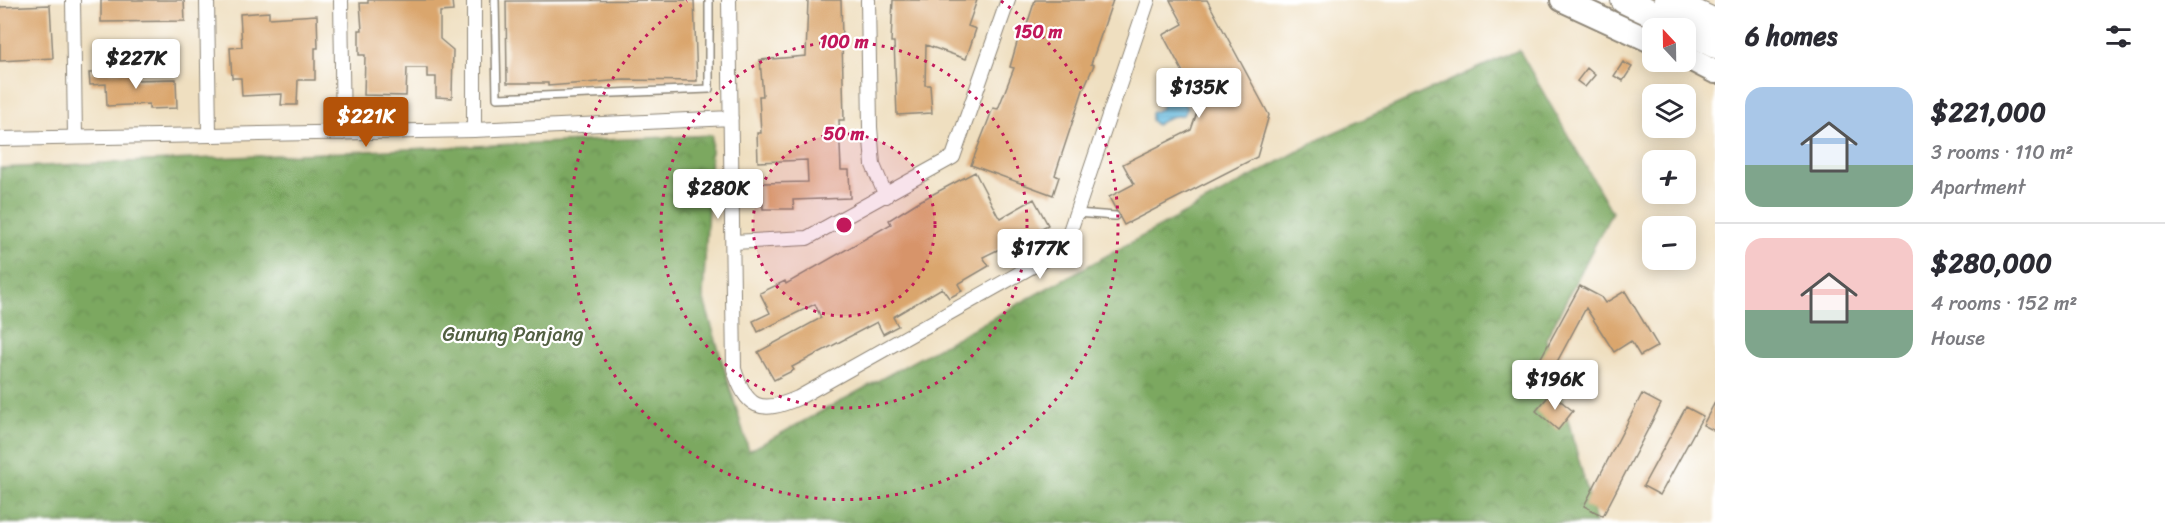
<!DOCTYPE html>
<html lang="en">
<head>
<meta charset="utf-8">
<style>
  body { margin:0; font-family:Sriracha,sans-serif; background:#f2f2f3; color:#2b2b33; height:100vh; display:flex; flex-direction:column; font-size:22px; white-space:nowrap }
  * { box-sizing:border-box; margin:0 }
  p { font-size:20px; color:#7c7c81 }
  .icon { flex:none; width:33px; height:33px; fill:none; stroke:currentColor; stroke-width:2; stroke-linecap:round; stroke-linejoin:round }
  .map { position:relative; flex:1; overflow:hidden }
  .drawer { display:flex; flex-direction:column; background:#fff; width:450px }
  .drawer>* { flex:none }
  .needle { width:39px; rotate:338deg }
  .controls { position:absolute; left:1642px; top:18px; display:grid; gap:12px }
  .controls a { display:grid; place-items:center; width:54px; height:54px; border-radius:12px; background:#fff; box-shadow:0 3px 15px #0003; font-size:30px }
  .price { position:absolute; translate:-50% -51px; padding:0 14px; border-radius:6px; background:#fff; color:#222; font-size:20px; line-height:39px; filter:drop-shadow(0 2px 3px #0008) }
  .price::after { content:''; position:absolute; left:50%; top:36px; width:18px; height:14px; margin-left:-9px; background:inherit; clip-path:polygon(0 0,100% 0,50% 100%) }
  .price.current { background:#b45309; color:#fff }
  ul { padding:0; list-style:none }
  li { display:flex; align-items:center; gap:18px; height:150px; padding:0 30px }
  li+li { border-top:2px solid #e1e1e2 }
  li span { display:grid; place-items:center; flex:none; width:168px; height:120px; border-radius:18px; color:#555 }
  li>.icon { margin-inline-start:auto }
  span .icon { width:72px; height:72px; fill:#fffc; stroke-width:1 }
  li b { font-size:26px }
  h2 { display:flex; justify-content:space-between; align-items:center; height:72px; padding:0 30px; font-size:26px }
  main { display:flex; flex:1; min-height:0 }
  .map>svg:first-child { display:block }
</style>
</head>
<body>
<main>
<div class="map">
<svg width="1715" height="523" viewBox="0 0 1715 523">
  <defs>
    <pattern id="forest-crowns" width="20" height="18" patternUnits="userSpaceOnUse" patternTransform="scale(1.5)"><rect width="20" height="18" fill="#7ca860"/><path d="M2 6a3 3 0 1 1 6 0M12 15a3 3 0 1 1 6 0" fill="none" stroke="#66894f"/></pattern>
    <pattern id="water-rules" width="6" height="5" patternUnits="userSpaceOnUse" patternTransform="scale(1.5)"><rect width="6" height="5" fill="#64bbe1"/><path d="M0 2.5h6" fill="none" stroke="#5398b7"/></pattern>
  </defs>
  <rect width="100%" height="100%" fill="#fff"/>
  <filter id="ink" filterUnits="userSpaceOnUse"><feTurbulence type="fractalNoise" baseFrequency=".0167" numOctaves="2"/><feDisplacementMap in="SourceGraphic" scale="12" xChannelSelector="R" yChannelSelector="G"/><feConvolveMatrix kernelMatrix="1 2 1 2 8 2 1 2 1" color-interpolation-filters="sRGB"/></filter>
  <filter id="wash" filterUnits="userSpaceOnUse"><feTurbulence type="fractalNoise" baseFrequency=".008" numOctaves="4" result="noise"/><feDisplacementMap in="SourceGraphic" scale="24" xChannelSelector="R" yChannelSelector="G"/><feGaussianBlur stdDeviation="1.35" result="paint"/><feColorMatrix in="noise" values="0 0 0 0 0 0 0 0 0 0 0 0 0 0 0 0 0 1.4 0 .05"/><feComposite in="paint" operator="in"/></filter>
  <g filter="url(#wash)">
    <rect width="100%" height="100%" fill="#efdfc0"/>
    <path fill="url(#forest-crowns)" stroke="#546a46" stroke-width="1.5" d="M1519,50L1612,212L1546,339L1596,523H0V168L712,135L703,297L749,451L1324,137Z"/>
    <path fill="url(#water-rules)" stroke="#487386" stroke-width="1.5" d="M1168,85L1178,90L1180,98L1187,108L1183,115L1170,117L1156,125L1151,120V113L1162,108L1163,100L1160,93L1163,86Z"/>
    <g id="blocks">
      <path fill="#daa66d" d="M101,0H184L185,21L101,22Z
        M368,0H452L453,11L440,12V39L453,50L452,98L436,97V77H427V68H407L406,96L364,95L365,55H359V30H362L360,3H368Z
        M694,0L697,81L624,80L548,86V83H507L506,1Z
        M808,0H841L844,120H839L841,170H849L850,198L793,200L794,209H763L762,183L808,182L807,160L758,162L757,133H761L759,96H763L760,60L806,56Z
        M893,0H977L968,26L976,29L966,59L926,45L925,85H930L932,113L897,115L894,42H891Z
        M1035,0H1113L1091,64L1094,65L1083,90L1055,175L1059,177L1053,195L971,165L993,108L998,109L1014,68L1010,67L1018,39L1022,40Z
        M1170,0H1207L1269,115L1257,157L1124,225L1109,197L1134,184L1123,164L1191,130L1200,104L1163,35L1183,24Z
        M50,5L53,58L0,61V7Z
        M269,12V18L317,15L318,48H315V80H298L297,105H281L282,94L242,96L241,78H232L230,48L242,47L240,14Z
        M1623,62L1632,67L1623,81L1614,76Z
        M1587,68L1595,75L1585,87L1577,81Z
        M136,71V80L176,79L177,108L149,109V104L107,106L106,84L90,85L89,73Z
        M975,172L998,216L1001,218L1034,199L1048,225L983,257L989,266L958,284L962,291L949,298L942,288L893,317L898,326L883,334L877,322L792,367L794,370L774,380L758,352L821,318L815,304L758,332L753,321L770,313L760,293L785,281L786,284L891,224L889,220L918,202Z
        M1580,286L1601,297L1605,303L1625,291L1658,346L1640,356L1631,341L1614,352L1586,308L1551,373L1537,365Z
        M1551,393L1573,411L1558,430L1536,411Z
        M1642,394L1661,404L1603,516L1584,506Z
        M1715,402V431L1703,425Z
        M1686,407L1703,416L1660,495L1643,486Z"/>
    </g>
  </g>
  <g filter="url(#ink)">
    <use href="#blocks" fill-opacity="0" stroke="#8d8576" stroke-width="1.5"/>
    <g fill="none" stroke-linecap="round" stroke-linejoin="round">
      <defs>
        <path id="service" d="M495,0L497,98L709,89V0
          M1076,213L1115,216"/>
        <path id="minor" d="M73,0L75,137
          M207,0L209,134
          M341,0L343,133
          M474,0V130
          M729,0L734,369C746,408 760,415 798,398L1054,254L1067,240L1148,0
          M868,0L870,127L873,165L886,196
          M0,139L474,130L731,118
          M734,242L807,238L953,157L1008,0"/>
        <path id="primary" d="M1562,0L1653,42
          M1686,57L1715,72"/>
        <path id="motorway" d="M1624,0L1683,28
          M1667,0L1715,22
          M1686,30L1715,45"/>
      </defs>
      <use href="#service" stroke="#8d8576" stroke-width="10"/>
      <use href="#minor" stroke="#8d8576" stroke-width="16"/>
      <use href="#primary" stroke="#8d8576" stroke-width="26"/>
      <use href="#motorway" stroke="#8d8576" stroke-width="28"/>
      <use href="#service" stroke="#fff" stroke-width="7"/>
      <use href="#minor" stroke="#fff" stroke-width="14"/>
      <use href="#primary" stroke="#fff" stroke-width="22"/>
      <use href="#motorway" stroke="#fff" stroke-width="26"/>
    </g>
  </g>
  <circle cx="844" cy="225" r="91" fill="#c2185b" fill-opacity=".12"/>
  <g fill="none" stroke="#c2185b" stroke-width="3" stroke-dasharray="3 6">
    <circle cx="844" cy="225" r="91"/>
    <circle cx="844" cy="225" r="183"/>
    <path d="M1001 1A274 274 0 1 1 687 1"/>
  </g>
  <g text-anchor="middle" stroke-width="4.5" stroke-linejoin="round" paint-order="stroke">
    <g font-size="20" fill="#526042" stroke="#fff">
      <text x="513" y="341">Gunung Panjang</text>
    </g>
  </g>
  <circle cx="844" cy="225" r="9" fill="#c2185b" stroke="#fff" stroke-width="3"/>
  <g font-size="18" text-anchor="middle" font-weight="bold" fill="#c2185b" stroke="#fff" stroke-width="4.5" stroke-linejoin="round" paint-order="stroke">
    <text x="1038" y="38">150 m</text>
    <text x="844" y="48">100 m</text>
    <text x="844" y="140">50 m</text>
  </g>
</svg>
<div class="controls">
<a><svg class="needle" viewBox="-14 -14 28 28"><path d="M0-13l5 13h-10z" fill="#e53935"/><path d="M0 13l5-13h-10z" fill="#7c7c81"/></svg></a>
<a><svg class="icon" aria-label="layers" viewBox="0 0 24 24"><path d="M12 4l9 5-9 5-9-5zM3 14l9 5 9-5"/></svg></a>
<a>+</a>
<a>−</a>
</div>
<b class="price" style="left:136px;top:90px">$227K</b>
<b class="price" style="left:1199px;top:119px">$135K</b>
<b class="price current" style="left:366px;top:148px">$221K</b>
<b class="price" style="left:718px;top:220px">$280K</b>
<b class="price" style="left:1040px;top:280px">$177K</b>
<b class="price" style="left:1555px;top:411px">$196K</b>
</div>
<section class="drawer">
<h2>6 homes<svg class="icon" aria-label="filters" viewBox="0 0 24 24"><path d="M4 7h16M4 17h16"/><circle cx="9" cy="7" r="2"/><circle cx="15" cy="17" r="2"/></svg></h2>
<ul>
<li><span style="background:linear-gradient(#a9c7e8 65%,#7fa58c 0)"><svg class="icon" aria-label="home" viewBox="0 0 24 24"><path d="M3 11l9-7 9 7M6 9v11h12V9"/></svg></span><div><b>$221,000</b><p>3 rooms · 110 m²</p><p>Apartment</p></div></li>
<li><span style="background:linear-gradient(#f6c9c9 60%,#7fa58c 0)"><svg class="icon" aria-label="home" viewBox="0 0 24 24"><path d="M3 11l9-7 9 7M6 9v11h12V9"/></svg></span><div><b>$280,000</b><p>4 rooms · 152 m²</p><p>House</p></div></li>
</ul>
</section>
</main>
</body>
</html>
